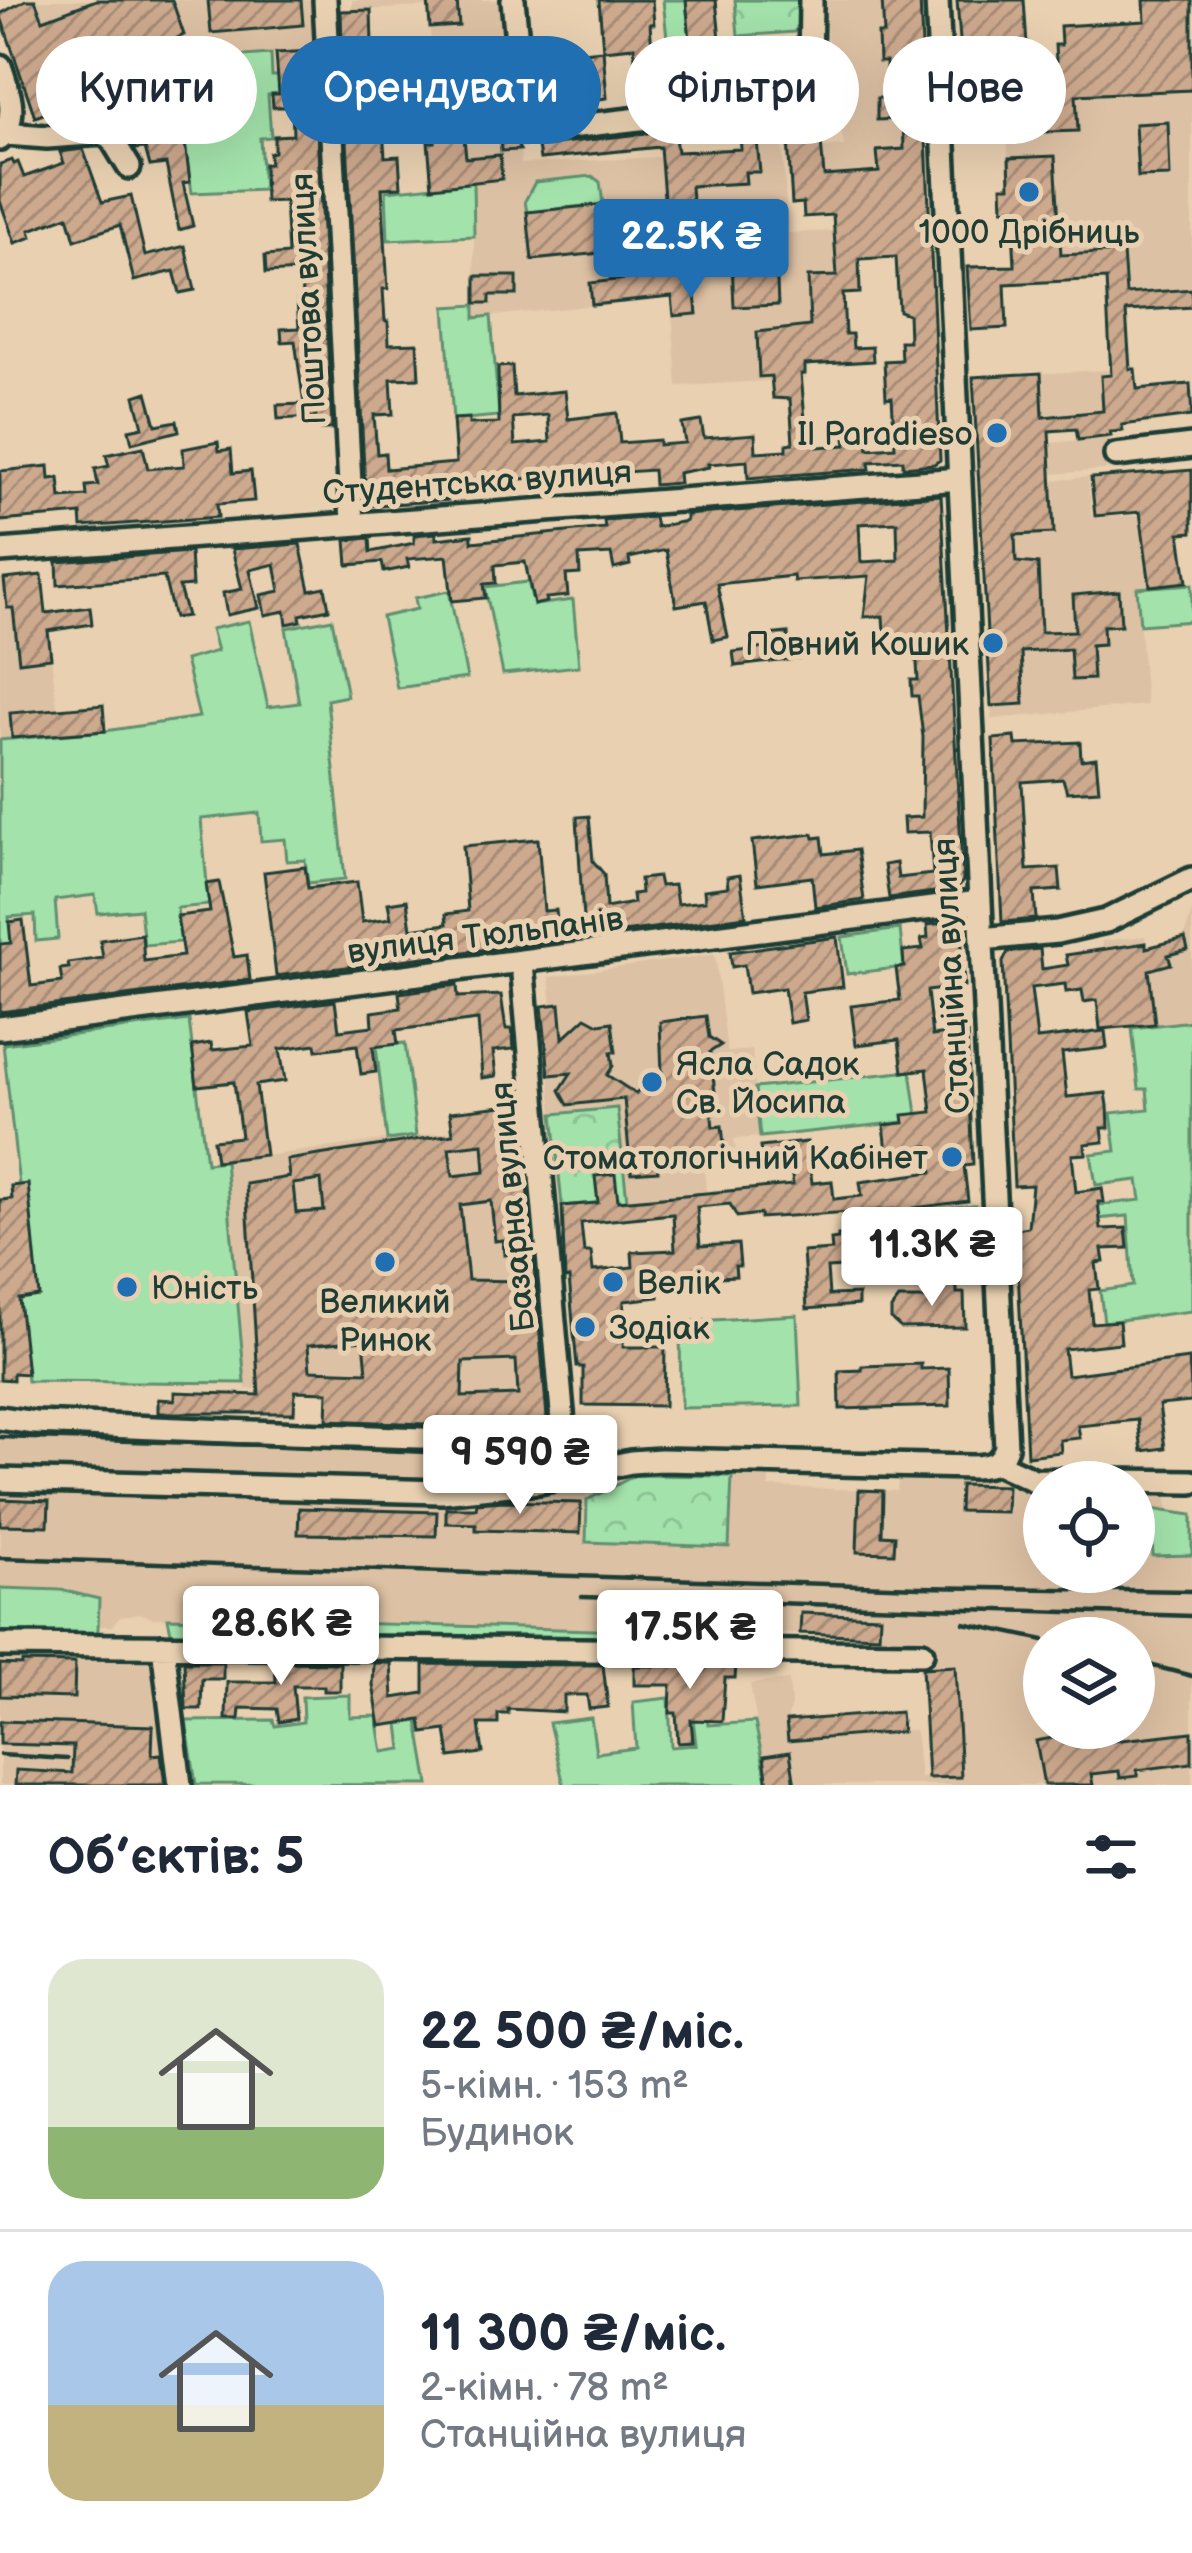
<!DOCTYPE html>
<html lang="uk">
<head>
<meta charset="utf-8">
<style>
  body { margin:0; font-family:"Balsamiq Sans",sans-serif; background:#f6f6f7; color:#1f2937; height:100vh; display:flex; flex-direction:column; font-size:45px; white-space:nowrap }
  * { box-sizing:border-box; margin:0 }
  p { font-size:39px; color:#747a83 }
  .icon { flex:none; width:66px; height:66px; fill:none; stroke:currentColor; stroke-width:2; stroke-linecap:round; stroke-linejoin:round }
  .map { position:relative; height:1785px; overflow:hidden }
  .panel { display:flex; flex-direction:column; background:#fff; flex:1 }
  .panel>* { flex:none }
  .hud { position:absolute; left:36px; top:36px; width:1122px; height:108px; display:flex; gap:24px }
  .tools { position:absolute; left:1023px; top:1461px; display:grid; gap:24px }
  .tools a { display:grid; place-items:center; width:132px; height:132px; border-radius:50%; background:#fff; box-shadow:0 12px 48px #0002; font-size:60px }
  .price { position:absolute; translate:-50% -102px; padding:0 27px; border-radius:12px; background:#fff; color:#222; font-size:39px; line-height:78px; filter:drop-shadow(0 3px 6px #0008) }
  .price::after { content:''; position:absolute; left:50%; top:72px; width:36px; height:27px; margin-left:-18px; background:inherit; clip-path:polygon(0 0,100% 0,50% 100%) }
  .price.selected { background:#1f6fb2; color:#fff }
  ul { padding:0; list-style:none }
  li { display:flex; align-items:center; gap:36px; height:300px; padding:0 48px }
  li+li { border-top:3px solid #e0e1e3 }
  li span { display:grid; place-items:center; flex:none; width:336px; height:240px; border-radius:36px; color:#555 }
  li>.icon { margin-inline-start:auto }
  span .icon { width:144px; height:144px; fill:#fffc; stroke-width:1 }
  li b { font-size:51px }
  h2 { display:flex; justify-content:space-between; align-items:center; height:144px; padding:0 48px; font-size:51px }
  .tag { padding:0 42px; border-radius:54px; background:#fff; box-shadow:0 12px 48px #0002; font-size:42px; line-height:108px }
  .tag.selected { background:#1f6fb2; color:#fff }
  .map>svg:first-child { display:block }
</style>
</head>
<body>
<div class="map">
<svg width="1192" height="1785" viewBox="0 0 1192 1785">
  <defs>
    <pattern id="park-crowns" width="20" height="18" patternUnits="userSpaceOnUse" patternTransform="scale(3)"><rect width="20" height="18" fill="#a3e2ab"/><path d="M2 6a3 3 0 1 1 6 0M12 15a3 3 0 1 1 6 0" fill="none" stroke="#8cc394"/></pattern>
    <pattern id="building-hatch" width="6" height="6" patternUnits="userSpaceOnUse" patternTransform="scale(3)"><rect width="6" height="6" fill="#cda98e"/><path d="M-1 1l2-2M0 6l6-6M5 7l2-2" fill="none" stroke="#a68b75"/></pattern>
  </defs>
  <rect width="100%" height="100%" fill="#e9d0b1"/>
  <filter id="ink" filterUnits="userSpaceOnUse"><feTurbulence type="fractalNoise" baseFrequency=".00833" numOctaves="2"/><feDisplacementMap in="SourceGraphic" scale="24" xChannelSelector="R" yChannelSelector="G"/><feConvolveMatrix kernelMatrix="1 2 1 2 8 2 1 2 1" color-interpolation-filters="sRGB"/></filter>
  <g filter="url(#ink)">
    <path fill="#ddc1a4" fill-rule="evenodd" d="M26,0H316L319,51L184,60L203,140L130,150L126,135L105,125L71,129L67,120L54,125L49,112L35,117L0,14Z
      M352,0H506L521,164L675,156V152L740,149V142L782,140L788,233L857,230L860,293L843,295L844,325L803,327L806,379L677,386L671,297L475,318L473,182L438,122H433L430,90L435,89L428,7L352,10Z
      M824,0H920L928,211L804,217L802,204H792L789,159L817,158L822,148L844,146L830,69Z
      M1192,41V307L1126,312L1123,252L1015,257L1012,209H1003L1002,186L1010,185L1007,133L1078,130L1074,46Z
      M1125,369L1129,408L1051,418L1052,433L1049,434L1051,443L1110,437L1115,469L1002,478L1051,481L1088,477L1092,518L1141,515L1149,587L1137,588L1146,705L992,719L973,377Z
      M42,575L57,708L105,731L0,739V579Z
      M1192,911V1021L1101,1031L1095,984L1106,982L1102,941L1145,936L1147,948L1184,938Z
      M715,954L727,1052L752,1050L760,1137L734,1139L737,1162L704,1166L706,1191L562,1206L549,1075L567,1072L560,1005H552L549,977Z
      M521,1104L538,1276L522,1277L518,1395L484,1398L246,1389L225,1161L452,1131L450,1112Z
      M0,1431L596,1451L606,1463L573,1472L588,1499L636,1475L769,1477V1487L897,1491L898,1480H1018L1037,1506L1044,1507V1572H1134V1491L1167,1492V1509H1151L1154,1556L1192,1555V1785H768L750,1684L789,1680L791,1706L787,1721L900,1712L902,1731L915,1730L920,1778H928L921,1644L884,1643L878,1636L153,1618L139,1613L120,1617L112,1626H99V1599L44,1590L0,1633ZM1044,1638H1134V1728H1044Z
      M0,1656L149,1658L167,1785H0Z"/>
    <path fill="#a3e2ab" stroke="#619070" stroke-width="3" d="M663,0H686L698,121L675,114Z
      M271,54L272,76H285L286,93L268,95L271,137L260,138L263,190L192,193L185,143L203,139L183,60Z
      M592,176L600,182L603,204L527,212L525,201L535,182Z
      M473,182L474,236L388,240L386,191Z
      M475,305V318L491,316L499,416L453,420L445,307Z
      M528,582L534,605L573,600L579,666L503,674L485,587Z
      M1192,584V621L1140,625L1137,588Z
      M449,591L467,678L397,688L382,617L417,609L415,598Z
      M332,619L347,696L327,700L345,879L308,883L305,860L287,861L285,839L261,841L259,813L201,819L209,905L177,908L181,942L144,945L140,909L98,913L95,895L55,900L58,939L36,941L35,915L9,917L14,962L0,964V740L105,731L199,717L185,660L217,651L211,629L249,621L268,707L299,703L286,628Z
      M900,929L904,967L847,974L842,937Z
      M189,1020L206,1163L225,1161L245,1383L27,1381L8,1199L12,1198L11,1186L19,1185L3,1044Z
      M1192,1021V1311L1104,1322L1100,1291L1133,1286L1128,1216L1076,1221L1074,1208L1141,1200L1138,1180L1096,1185L1091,1154L1116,1151L1111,1113L1149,1109L1147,1089H1139L1132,1028Z
      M405,1043L416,1136L387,1140L376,1046Z
      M911,1071L917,1114L904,1122L760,1137L755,1088Z
      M975,1205L978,1282H929L925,1210Z
      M797,1315L801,1406L681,1408L680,1322Z
      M1151,1509L1192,1515V1555L1153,1556Z
      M0,1588L61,1590L99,1599L98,1630L91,1637L0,1638Z
      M168,1618L770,1635L762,1642L172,1637Z
      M350,1695V1717L377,1716L383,1752L402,1749L399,1724L418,1721L429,1785L196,1784L186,1721L273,1720L275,1726L303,1722L302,1697Z
      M669,1698L671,1747L696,1745L693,1719L707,1718L708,1725L755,1722L768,1785H564L549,1723L591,1718L596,1753L636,1748L633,1702Z"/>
    <path fill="url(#park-crowns)" stroke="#619070" stroke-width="3" d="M735,0H804L801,23L794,32L738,36Z
      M801,44V78L778,101L744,113L739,47Z
      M617,1108L627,1200L562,1206L553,1114Z
      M636,1475L732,1476L729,1547L586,1542L587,1500Z"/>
    <path fill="url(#building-hatch)" stroke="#1f3d34" stroke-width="3" fill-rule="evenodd" d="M26,0H35L43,20L96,0H172L184,35L177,38L203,140L185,143L190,182L183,183L193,226L179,230L166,164L150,166L145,148L136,149L125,130L172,123L159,69L132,80L118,51L109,71L93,69L60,82L74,117L53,122L49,112L35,117L0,14Z
      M208,0H301L303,25L211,33Z
      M428,0H457L459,26L430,28Z
      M599,0H652L654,24H650L656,98L638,99L634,47L603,50Z
      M686,0H716L727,107L697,109Z
      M882,0H920L940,460L934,464L903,467V460L869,462L870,469L748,478L747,461L708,464L709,467L678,473L679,483L654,485L653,470L490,481L447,486L448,500L366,506L344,83L383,81L382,67L403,66V80L434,79L433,64L449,62L451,88L459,87L466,158L500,155L502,179L432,187L428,142H435L431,95L381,98L385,157L399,156L401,187L382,188L388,289H383L385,321H388L389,344L417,343L419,378L391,379L393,414L374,415L377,454L385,453L386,469L456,463L453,419L469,418V424L499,423L498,367L512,366L514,396L565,391L568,419L617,413L620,443L659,440V445L685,443L682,424L701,421L704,438L755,434L756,452L787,450V444L793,443L790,399L773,398L771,376L759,377L757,332L810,326L808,277L837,276L833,215L804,217L803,203L792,204L788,140L757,141L760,172H745L746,183L691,186L693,215H687L697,314L674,316L672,297L592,305L590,283L670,274L660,147L540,159L538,146L656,132L675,137L677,152L741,149L740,136L778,126L799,125L798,114L805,109L818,108L824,176L879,172L877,151L904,149L903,119L877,120V98H887L886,62H879L878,34H884ZM896,257L899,311L908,314L909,341H900L901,360L884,361L886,398L892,397L895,447L868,449V443L858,444L857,437L845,438L846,445L818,447L817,429L806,431L801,374H805V365L873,361L872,347L853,348L852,334H845L843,294L860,293L859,259ZM548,415L550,442L515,445L513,418Z
      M957,0H1024L1027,45L1017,46L1018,63L962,67Z
      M1144,0H1192V90L1076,95L1078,131L1017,133L1016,114L1059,112L1055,45H1061L1060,26L1145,21Z
      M371,10L372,43L342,44L341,11Z
      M572,45V53L603,50L607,98L591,100L590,85L565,87L567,110L542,112L533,48Z
      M503,48L511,133L520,150L501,151L492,49Z
      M313,51L332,429H317L316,417L278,419L277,405L304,404L295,341L282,342L281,329L299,328L297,301H302L301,271L266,273L265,256L288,254L285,201L265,202L264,164H270L269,153L274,152V136L293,135L292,107H273L272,94H279L276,53Z
      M1168,122L1170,176L1138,177L1135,124Z
      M83,149L102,202L131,196L145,256L185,246L195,290L180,293L174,271L134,281L120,225L75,240L68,216L30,230L32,237L15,243L0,201V164L12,160L14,164L18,162L24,177L64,163L60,152Z
      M1055,156L1061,255L1123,252L1126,294L1192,289V307L1126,311L1130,369H1135L1137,389L1190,384L1192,416L1122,425L1123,431L1110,432L1111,436L1078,440L1076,429L1049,431L1054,533L1015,535L1016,562L1038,564L1041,632L1075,631L1073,595L1119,591L1121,625L1103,626L1104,644L1091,645L1093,679L1072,680L1070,649L1021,652L1024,704L991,706L973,377L1041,373L1043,417L1103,411L1101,376L1111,375L1106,279L1005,284L1007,328L971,330L967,267L1015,266L1012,208L1003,209L1002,186H1010L1009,158Z
      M620,203L625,246L620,251L532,260L527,212Z
      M774,215L778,305L734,307L730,217Z
      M476,276H517V295H490V303H476Z
      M147,392L156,425L177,421L179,431L132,443L129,430L143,427L135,396Z
      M218,442L219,451L231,449L233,473L251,471L254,501L217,504L218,517L82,527L81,514L0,521V471L49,466L50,479L59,478L61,498L87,496L86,486L98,485L95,469L109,466L106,455L143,447L148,469L184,466L183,449Z
      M1192,470V532L1180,533L1187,582L1150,586L1140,512L1095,516L1091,478Z
      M941,495L963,881L956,889L889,898L884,865L896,863L898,878L933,874L930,832L904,833L903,818L922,817L923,737L918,696H912L911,680H918L916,646L894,644L893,632L884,633L883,616L864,617L869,576L794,581L793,576L717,584L728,637L713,640L706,601L676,606L666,550L629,558L630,565L614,569L611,554L579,556L580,574L566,575L568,596L546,598L547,602L534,605L525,562L495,565L496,583L484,584L486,598L452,601L447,556L407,559L409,567L384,572L382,562L348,565L346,540L370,538L371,552L414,543V535L436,533V539L472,535V542L605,528L604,521L654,517L656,527L686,521V515ZM897,522L898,560L861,562L859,524Z
      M300,544L310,590L325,587L329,609L300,615L301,621L287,624L285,611L265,615L261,595L280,591L275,564L250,570L259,608L227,615L223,593L242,589L232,549Z
      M190,552L192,586L179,587L187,616L174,618L164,577L58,585L57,562Z
      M42,575L46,613L90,607L92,624L48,631L51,658L19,662L13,608H7L4,579Z
      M788,633L789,646L796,645L798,659L735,666L733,652L767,648L766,635Z
      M103,705L105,731L12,738L10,713Z
      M1015,737L1016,745L1080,742L1081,760L1096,758L1099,790L1067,792L1063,779L1022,782L1027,870L1059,868L1061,890L1034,892L1036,919L1002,922L993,739Z
      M589,816L593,861L604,874L606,908L633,903L632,894L641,893L640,879L658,877L660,886L674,885L677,904L705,901L704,890L728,887L727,877L740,875L746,916L584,937L577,817Z
      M813,834L814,838L822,837L824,854L857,850L864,900L815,907L812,877L757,884L752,841Z
      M538,839L544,911L556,910L559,940L276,976L264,872L305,867L308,888L357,882L362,922L391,918L388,903L407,900L411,929L447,924L446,914L468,911L463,846Z
      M219,882L234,957L247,955L250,980L0,1012V944L11,943L9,922L23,920L31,986L62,982L60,969L69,968L68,963L103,958L100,940L142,934L144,961L183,956L177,916L210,912L206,884Z
      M953,922L961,927L964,986L927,991L932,1036L967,1031L973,1165L964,1166L968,1201L914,1208L915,1234H922L924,1258H917V1263L827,1268L829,1295L858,1294V1305L807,1309L803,1252L832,1250L831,1240L838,1239V1235H898L896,1209L760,1218V1214L737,1217L730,1204L697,1207L700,1246L738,1244L740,1266H735L736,1276L658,1280L659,1297L624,1301L623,1347H665L664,1406L583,1405V1367H577L569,1278L565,1279L562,1206L598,1203L595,1176L615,1174L618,1201L793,1185L790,1159L762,1162L760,1147L807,1142L812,1183L832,1181L834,1199L862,1196L860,1182L932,1172L929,1146L887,1151L884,1125L904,1123L903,1115L932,1112L927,1069L903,1072L899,1040L856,1045L851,1006L900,1000L896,968L904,967L903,951L923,949L921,939L928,938L927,925ZM673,1214L675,1250L632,1252L633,1267L593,1271L591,1252H584L581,1223Z
      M837,937L843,987L802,992L806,1020L789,1023L784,988L748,993L744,965L732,967L730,952Z
      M1185,938L1188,950L1168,955L1171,964L1149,970L1155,1024L1100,1029L1097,1000L1084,1002L1082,990L1066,992L1065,984L1031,988L1037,1039L1105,1031L1107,1048L1062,1053L1067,1097L1106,1093L1108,1106L1109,1128H1102L1104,1142L1085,1144L1086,1154L1072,1155L1076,1192L1102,1188L1104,1202H1098L1101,1229L1126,1228L1128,1248L1102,1249L1104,1262L1096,1263L1099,1289L1089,1290L1092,1323L1119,1321L1121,1343L1064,1349L1067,1375L1189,1359L1192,1402L1159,1405L1165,1448L1142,1451L1138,1420L1078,1426L1080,1438L1060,1440L1061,1452L1027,1456L1016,1229L1028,1227L1032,1185L1014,1186L1003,962L1008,952L1040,949L1042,969L1068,965L1066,955L1146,943V948Z
      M457,985L458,997L501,995L506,1029H512L514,1049L493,1051L496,1076L482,1078L478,1020L396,1030L398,1044L373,1047L376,1072L361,1074L357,1045L317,1050L316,1044L280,1049L285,1081L256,1085L265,1155L216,1161L213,1140L241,1137L234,1082L197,1086L192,1046L211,1043L212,1050L253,1046L248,1012L335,1001L339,1030L373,1026L372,1012L401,1008L399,993Z
      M560,1004L563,1038L586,1017L599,1024L612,1022L616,1052H611L613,1066L607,1075L636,1094L648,1075L662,1073L660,1022L706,1016L709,1037L721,1045L710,1052L716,1100H710L713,1127L722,1126L725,1154L657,1160L658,1171L631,1173L624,1099L568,1105L560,1090L571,1073L549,1075L542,1006Z
      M520,1104L548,1429L327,1420L328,1392L295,1391L294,1413H158V1399L175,1400V1392L259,1395L246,1184L289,1177L287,1160L453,1134L450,1112ZM483,1144L485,1172L453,1176L449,1148ZM321,1180L324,1211L296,1213L293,1184ZM491,1201L495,1241L503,1240L504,1255L520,1253L521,1281L468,1280L460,1205ZM364,1340L367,1372L310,1370L308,1345ZM516,1360L518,1395L462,1397L463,1362Z
      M28,1184L39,1296L19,1299L27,1374L13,1373V1380L0,1379V1200L12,1199L11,1186Z
      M957,1284V1293H964L965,1327L901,1328L891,1319V1309L899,1299H928V1285Z
      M921,1364V1369L949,1368L950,1406L840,1409L839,1371L862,1370V1366Z
      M960,1485L1007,1486L1006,1512L959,1511Z
      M859,1490L883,1491L882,1535L895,1536L894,1553L857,1552Z
      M0,1499L49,1501L48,1526L0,1525Z
      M504,1501L581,1503L580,1533L476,1530V1524L446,1523V1508H476L477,1503Z
      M299,1508L437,1512L436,1536L298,1534Z
      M801,1613L880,1616L879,1636L800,1633Z
      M22,1662L75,1663L74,1698L0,1696V1664L22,1665Z
      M184,1662H223V1679H202L201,1709H186Z
      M275,1662L340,1663V1691H324V1686H293L296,1719L279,1722L277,1709L240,1708L239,1719H226L227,1682H276Z
      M374,1663H391L393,1698L424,1693V1664L603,1665L608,1707L589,1709L587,1695H564V1712L508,1709V1714H498V1724H479L483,1753L450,1757L446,1730L423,1733L421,1720L380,1726L373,1685Z
      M634,1666H736L735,1678H725L722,1721L691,1720L693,1742L678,1743L676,1713H670L671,1685H634Z
      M955,1666L961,1777L928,1778L922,1668Z
      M900,1712L902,1732L788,1741L786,1721Z
      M0,1721L153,1726L152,1755L161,1754L165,1785H15L16,1770L72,1773L73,1746L0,1744Z
      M1084,1732L1086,1744L1192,1732V1763L1137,1770L1138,1776L1120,1778L1119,1771L1091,1774L1093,1785H1044L1036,1741Z
      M790,1752L795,1785H768L764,1756Z"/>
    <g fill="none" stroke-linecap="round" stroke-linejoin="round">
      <defs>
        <path id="minor" d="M325,0L352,523
          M513,0L526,132L657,117L687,124L736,122L779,110L801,93L810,74L811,0
          M0,66C9,92 19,117 0,139
          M6,134L47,137L103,133L112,139L129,167
          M1116,455L1192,446
          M0,551L960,479
          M981,939L1057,932L1106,921L1192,879
          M0,1028L979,902
          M0,1418L35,1423L565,1445L522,963
          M997,1463L1034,1480L1192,1482
          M0,1480L441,1492L539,1482L631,1462L661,1460L973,1467C990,1466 1000,1465 1006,1447L937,0
          M0,1645L922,1653
          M163,1646L180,1785"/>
      </defs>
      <use href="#minor" stroke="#1f3d34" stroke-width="30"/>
      <use href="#minor" stroke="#e9d0b1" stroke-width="21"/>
      <path stroke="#1f3d34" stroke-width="4.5" d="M0,1437L591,1455
        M0,1558L920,1587L1192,1591
        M582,1597L1192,1616
        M964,1623L1044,1640
        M1134,1661L1192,1676
        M0,1755L67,1759"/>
    </g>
  </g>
  <g fill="#1f6fb2" stroke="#e9d0b1" stroke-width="4.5">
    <circle cx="1029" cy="192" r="12"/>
    <circle cx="997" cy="433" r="12"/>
    <circle cx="993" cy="643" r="12"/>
    <circle cx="652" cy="1082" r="12"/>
    <circle cx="952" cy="1157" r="12"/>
    <circle cx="385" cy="1262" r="12"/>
    <circle cx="613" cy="1282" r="12"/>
    <circle cx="127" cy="1287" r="12"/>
    <circle cx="585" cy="1327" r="12"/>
  </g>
  <g text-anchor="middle" stroke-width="10" stroke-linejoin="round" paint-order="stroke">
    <g font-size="33" fill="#1f3d34" stroke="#e9d0b1" text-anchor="start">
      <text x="1029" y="243" text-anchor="middle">1000 Дрібниць</text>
      <text x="973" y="445" text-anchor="end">Il Paradieso</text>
      <text x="969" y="655" text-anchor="end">Повний Кошик</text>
      <text x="676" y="1075">Ясла Садок<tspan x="676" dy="38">Св. Йосипа</tspan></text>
      <text x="928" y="1169" text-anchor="end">Стоматологічний Кабінет</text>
      <text x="637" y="1294">Велік</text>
      <text x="151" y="1299">Юність</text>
      <text x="385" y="1313" text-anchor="middle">Великий<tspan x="385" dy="38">Ринок</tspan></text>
      <text x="609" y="1339">Зодіак</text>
    </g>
    <g font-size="33" fill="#1f3d34" stroke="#e9d0b1">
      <text transform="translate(307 299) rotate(-93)" y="12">Поштова вулиця</text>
      <text transform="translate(477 481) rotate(-4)" y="12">Студентська вулиця</text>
      <text transform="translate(485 934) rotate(-7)" y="12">вулиця Тюльпанів</text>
      <text transform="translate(950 976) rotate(-93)" y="12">Станційна вулиця</text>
      <text transform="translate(511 1207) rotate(-95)" y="12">Базарна вулиця</text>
    </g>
  </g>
</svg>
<div class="tools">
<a><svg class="icon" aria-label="locate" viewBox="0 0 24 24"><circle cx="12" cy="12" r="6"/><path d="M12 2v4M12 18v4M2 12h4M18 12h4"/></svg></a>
<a><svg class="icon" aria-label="layers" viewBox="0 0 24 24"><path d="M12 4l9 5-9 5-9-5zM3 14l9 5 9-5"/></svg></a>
</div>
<b class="price selected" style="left:691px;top:301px">22.5K ₴</b>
<b class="price" style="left:932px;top:1309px">11.3K ₴</b>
<b class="price" style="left:520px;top:1517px">9 590 ₴</b>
<b class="price" style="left:281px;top:1688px">28.6K ₴</b>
<b class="price" style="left:690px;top:1692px">17.5K ₴</b>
<div class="hud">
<a class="tag">Купити</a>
<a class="tag selected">Орендувати</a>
<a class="tag">Фільтри</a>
<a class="tag">Нове</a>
</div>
</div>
<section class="panel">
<h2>Об’єктів: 5<svg class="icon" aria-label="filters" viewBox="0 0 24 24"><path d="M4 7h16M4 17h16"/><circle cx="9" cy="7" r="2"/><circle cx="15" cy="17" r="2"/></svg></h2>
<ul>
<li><span style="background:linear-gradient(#dfe7d0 70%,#8fb573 0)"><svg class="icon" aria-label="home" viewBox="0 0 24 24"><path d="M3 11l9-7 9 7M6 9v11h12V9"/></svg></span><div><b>22 500 ₴/міс.</b><p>5-кімн. · 153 m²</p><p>Будинок</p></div></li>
<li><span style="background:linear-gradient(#a9c7e8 60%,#c2b280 0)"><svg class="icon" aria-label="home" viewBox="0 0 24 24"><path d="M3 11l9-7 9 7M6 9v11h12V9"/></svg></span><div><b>11 300 ₴/міс.</b><p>2-кімн. · 78 m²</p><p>Станційна вулиця</p></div></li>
</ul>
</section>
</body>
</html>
